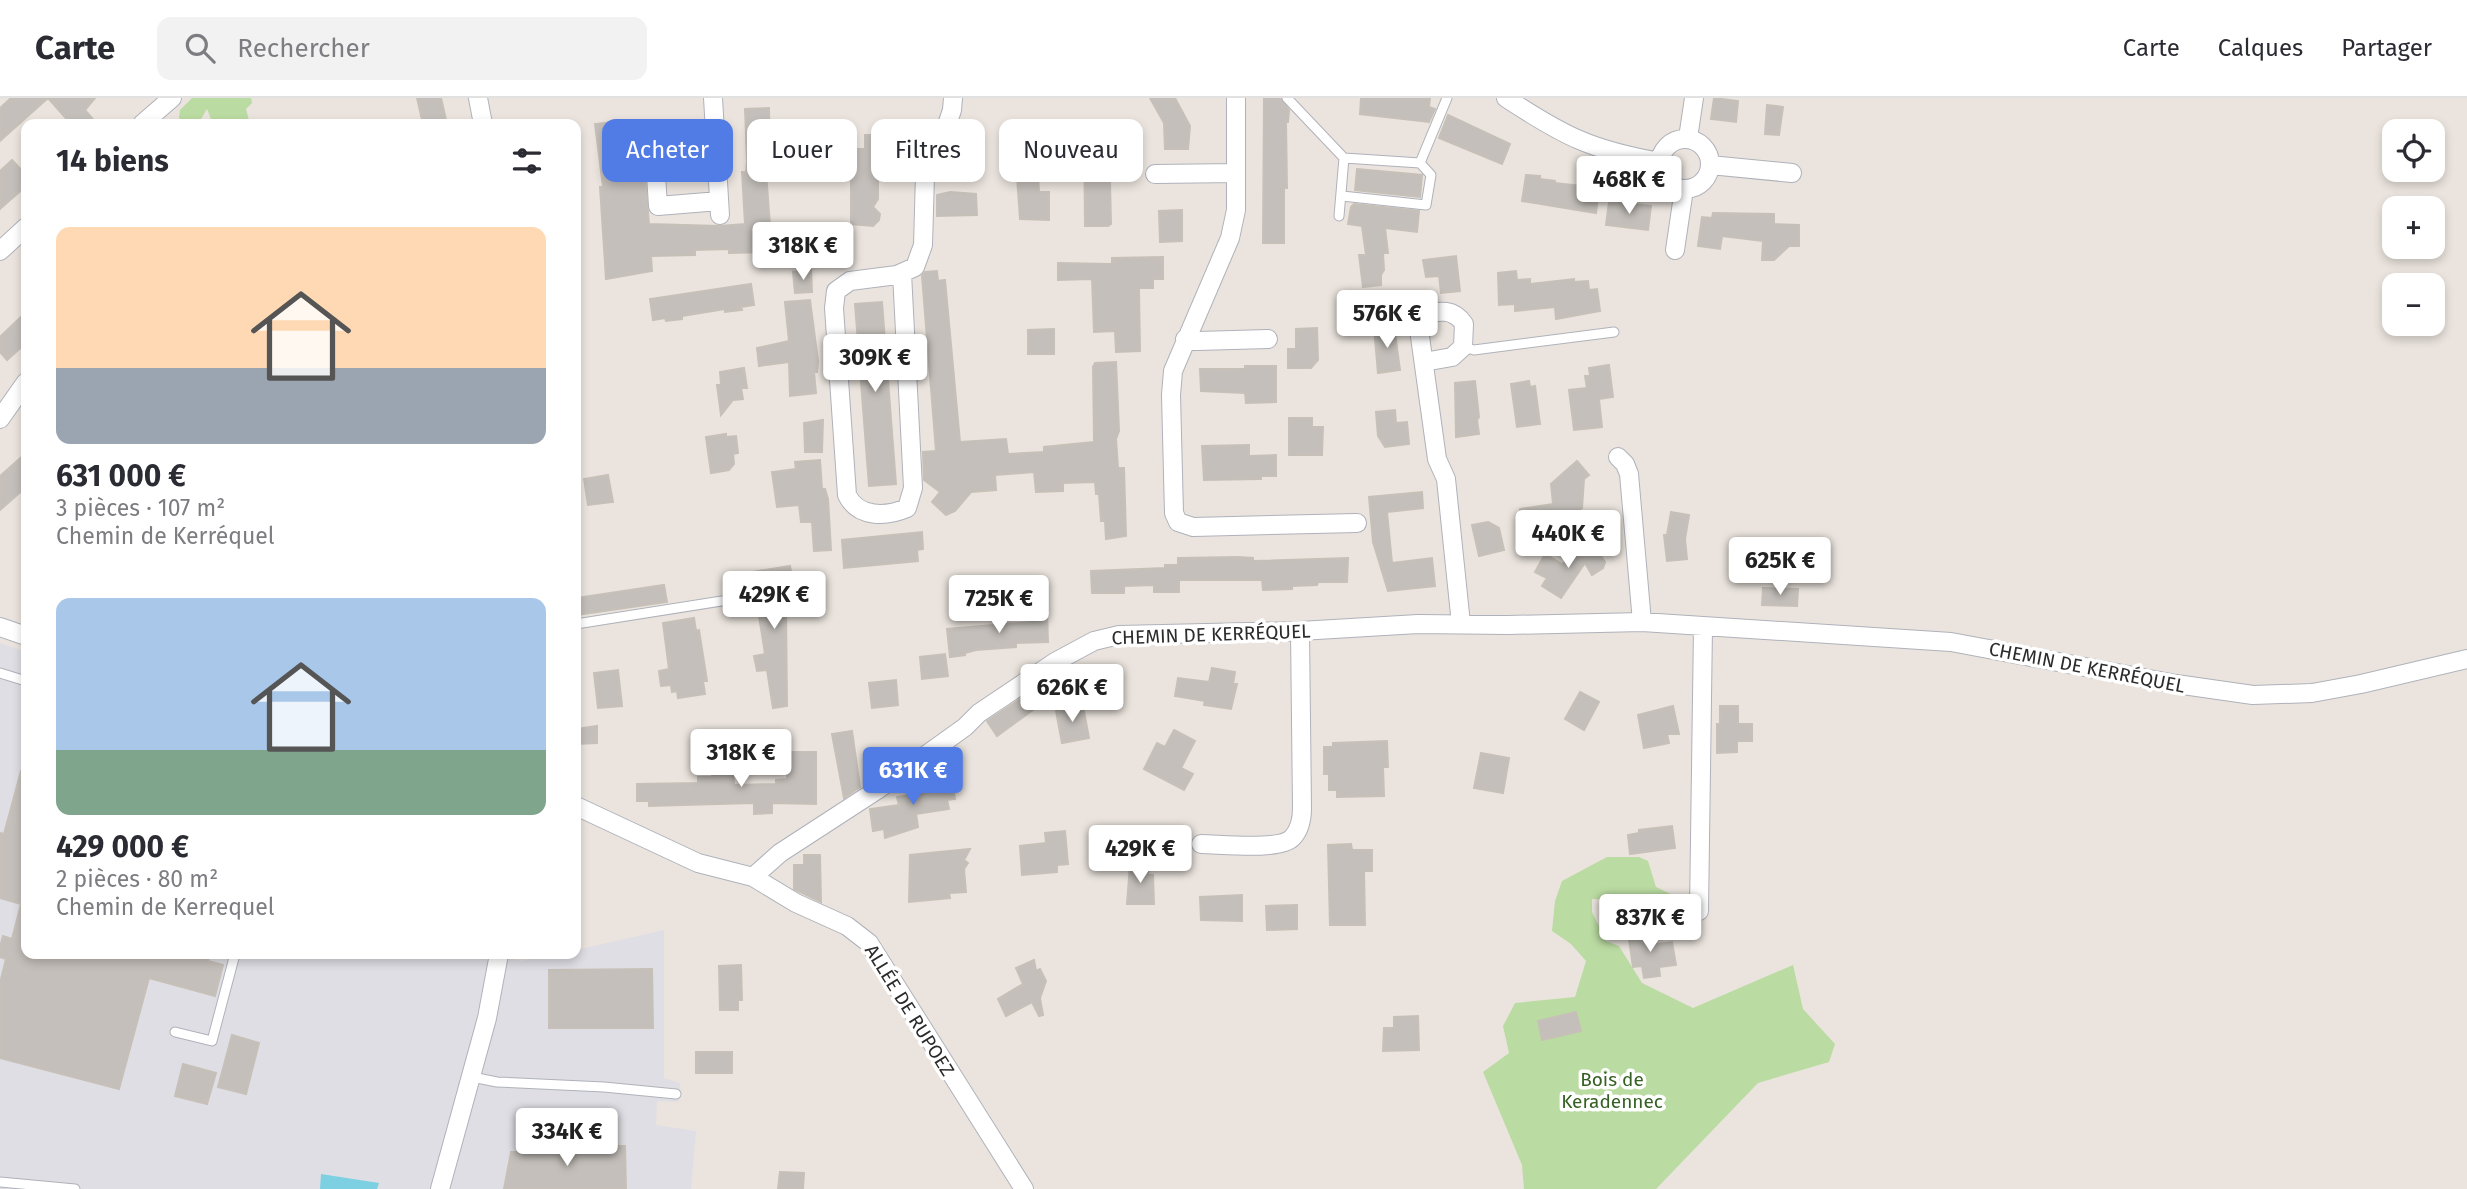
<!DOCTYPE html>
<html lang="fr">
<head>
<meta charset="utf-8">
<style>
  body { margin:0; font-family:"Fira Sans",sans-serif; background:#f2f2f3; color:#2b2b33; height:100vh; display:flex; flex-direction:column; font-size:26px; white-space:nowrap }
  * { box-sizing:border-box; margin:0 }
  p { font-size:23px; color:#7c7c81 }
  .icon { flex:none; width:38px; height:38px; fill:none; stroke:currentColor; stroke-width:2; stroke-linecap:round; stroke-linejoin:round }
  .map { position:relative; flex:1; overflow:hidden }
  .drawer { position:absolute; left:21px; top:21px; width:560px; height:840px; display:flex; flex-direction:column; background:#fff; border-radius:14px; box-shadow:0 4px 10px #0003 }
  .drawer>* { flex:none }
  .hud { position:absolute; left:602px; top:21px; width:665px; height:63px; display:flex; gap:14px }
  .tools { position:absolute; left:2382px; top:21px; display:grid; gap:14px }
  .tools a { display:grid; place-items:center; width:63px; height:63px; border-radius:14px; background:#fff; box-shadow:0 4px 10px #0003; font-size:35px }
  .price { position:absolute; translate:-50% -60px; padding:0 16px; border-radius:7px; background:#fff; color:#222; font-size:23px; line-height:46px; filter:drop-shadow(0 2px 4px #0008) }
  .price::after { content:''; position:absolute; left:50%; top:42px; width:21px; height:16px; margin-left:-10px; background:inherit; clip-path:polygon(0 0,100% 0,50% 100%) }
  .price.selected { background:#517be5; color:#fff }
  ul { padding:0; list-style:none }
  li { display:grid; align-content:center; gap:14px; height:371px; padding:0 35px }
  li span { display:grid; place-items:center; height:217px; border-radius:14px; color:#555 }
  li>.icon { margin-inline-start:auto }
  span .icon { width:126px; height:126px; fill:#fffc; stroke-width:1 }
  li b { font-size:30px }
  h2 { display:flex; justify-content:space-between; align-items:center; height:84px; padding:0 35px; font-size:30px }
  .pill { padding:0 24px; border-radius:14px; background:#fff; box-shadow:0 4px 10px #0003; font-size:24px; line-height:63px }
  .pill.selected { background:#517be5; color:#fff }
  header { display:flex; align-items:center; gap:42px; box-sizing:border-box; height:98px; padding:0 35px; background:#fff; border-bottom:2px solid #e1e1e2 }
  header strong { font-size:33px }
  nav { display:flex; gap:38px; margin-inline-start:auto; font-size:24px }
  .search { width:490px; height:63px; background:#f2f2f3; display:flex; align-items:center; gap:18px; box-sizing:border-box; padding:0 24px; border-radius:14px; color:#7c7c81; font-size:26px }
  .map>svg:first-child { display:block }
</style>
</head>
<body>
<header>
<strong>Carte</strong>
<div class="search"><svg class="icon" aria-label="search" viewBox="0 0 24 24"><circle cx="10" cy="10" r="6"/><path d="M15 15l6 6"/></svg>Rechercher</div>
<nav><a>Carte</a><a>Calques</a><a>Partager</a></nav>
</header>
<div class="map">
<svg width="2467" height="1091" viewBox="0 0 2467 1091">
  <rect width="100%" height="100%" fill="#ebe4de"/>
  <path fill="#dfdee4" d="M0,545L26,554V856H490L521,863L557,856H576V852L664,832V980L680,985L679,1004L657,1003L656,1027L696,1033L691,1091H0Z"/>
  <path fill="#badba1" d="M192,0H251L252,5L246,11L250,26H213L207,11L198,26H184L179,20L180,12Z
    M1607,759H1639L1648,763L1656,789L1679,800L1670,810L1634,813L1631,797L1618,802L1592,801V814L1606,843L1619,848L1642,885L1693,910L1793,867L1803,911L1835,946L1829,964L1758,985L1656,1091H1524L1522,1067L1483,974L1509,955L1503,928L1515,905L1575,899L1586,863L1571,846L1552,833L1555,803L1562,783Z"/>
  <path fill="#7dd0e1" d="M321,1076L379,1085L377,1091H320Z"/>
  <path fill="#c4bfba" stroke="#c6c0b8" stroke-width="2" d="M11,0H95L85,12L97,26H71L48,0L0,43V10Z
    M417,0H441L447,26H423Z
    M1150,0H1175L1190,28L1188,51H1165L1164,25Z
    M1264,0H1280L1289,12L1288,24H1286L1287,90H1284V145H1263Z
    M1361,0H1430L1429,9L1435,11L1429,24L1360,16Z
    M1714,0L1738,3L1736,24L1711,21Z
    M1767,7L1783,9L1779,37L1765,36Z
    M769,10L770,74H766L772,154L729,155V151L695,152V157L651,158L652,173L606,181L600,89H603L595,26L620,23L626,69H630L632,83L645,81L649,126L720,128L745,126L742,74H746L747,64L745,11Z
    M1448,17L1510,46L1502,66L1439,40Z
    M1104,29V41H1109L1111,126L1108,128H1085L1084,30Z
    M865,37H883L884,46V68H878V101L873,109L880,116L879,122L873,128L851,126V51H865Z
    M1014,37H1036L1039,94H1049V122L1020,121Z
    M12,62L26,77V88L0,111V73Z
    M1357,71L1422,77L1420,99L1355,92Z
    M1526,77L1540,78V81L1555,83V85L1599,90L1596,115L1522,103Z
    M950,94L976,96L977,117L937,118V97Z
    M1609,104L1651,108L1648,132L1606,127Z
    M1354,106L1419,113L1417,134L1385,130L1388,155H1383L1384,172L1381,177V187L1363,189L1359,157H1366L1362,128L1348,126L1351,109Z
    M1182,112V143L1160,144L1159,113Z
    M1713,115L1774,116V126L1799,127V148H1789L1774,162H1762L1763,143L1722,138L1720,151L1698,148L1702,119L1712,120Z
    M1456,158L1460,193L1441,195L1439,178L1426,179L1423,162Z
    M1163,159V181H1153V190H1139L1140,253L1116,254L1115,233L1094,234L1092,181L1058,182V165L1112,166V160Z
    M811,172L812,194L795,195L793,174Z
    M937,173L938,183L945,182L960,344L1006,341L1008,356L1044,354V349L1094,344L1093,269L1095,265L1116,264L1119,333L1116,341L1118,370H1124L1126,438L1106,441L1105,423H1101L1099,396H1096L1095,384L1063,385V393L1036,394L1034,374L995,377L996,392L971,394L955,413L946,417L932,404L940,394L924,382L923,354L936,353L922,178L925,174Z
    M1516,173L1517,182L1530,181V186L1574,181V184L1588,183L1589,192L1597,191L1600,213L1556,221L1555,209L1515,213V206L1499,207L1498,175Z
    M751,186L754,207L741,209L742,212L725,214V211L682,218V221L666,223L665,220L653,222L650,201Z
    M810,202L818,263L817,274H814L816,295L790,298L789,264L759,268L757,250L789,243L785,204Z
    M882,204L896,386L869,388L855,206Z
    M26,214V245L7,262L0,254V239Z
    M1394,228L1400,272L1378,275L1374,230Z
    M1317,230L1318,262L1311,270H1288V251H1296V231Z
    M1054,231V256H1028V232Z
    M1609,267L1613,299L1599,301L1602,329L1574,332L1569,292L1587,290L1585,278H1590L1589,270Z
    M1245,268H1276V304L1246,305L1245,295L1201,293L1200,271H1245Z
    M744,270L747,290H741L743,301L733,302L721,317L717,287H721L720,274Z
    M1475,283L1479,319L1477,322L1479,336L1456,339L1455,285Z
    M1529,283L1530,289L1535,288L1540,326L1517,329L1511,286Z
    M1395,312L1396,325L1407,324L1409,346L1385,349L1378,338L1376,314Z
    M1289,320H1312V329H1323L1322,357H1289Z
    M823,322L822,354H805L804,325Z
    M726,336V339L736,338L738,355L733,356L734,366L729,372L711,375L706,339Z
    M1249,347V358L1276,357V378H1261V381L1204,382L1202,348Z
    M26,355V389L0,412V378Z
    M820,362L822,391H825L828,401L831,452L814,453L812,424H801L799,407L777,409L772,374L796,371L795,364Z
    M1577,363L1589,377L1584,381L1582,410L1578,412L1577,424L1557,420L1560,425L1531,426L1529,416L1520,414V411L1553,406L1551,386Z
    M608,377L613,404L588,407L584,381Z
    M1422,394L1423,410L1387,414L1392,465L1432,460L1435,488L1388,493L1373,444L1369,399Z
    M1671,414L1689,417L1685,441L1687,461L1667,463L1664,437H1667Z
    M1488,424L1499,430L1504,452L1479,458L1472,427Z
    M922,434L923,451L917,452L918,463L844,470L842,442Z
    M1599,443L1588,460L1594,456L1601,458L1605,464L1603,470L1592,477L1585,465L1561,500L1542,488L1547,480L1535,474L1545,456L1562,466Z
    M1238,459L1253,460V463L1348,460L1347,484H1318L1317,487L1292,488V491L1263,492L1262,482H1179V494H1154V487L1124,488V495H1092L1091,473L1165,470V467H1178V460Z
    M790,468L793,483L785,484L790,510H786L787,608L773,610L767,572L757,573L754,558L765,556L759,518L764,517L763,510L768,509L767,503L772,499L773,494L765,487L748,489L746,475Z
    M664,487L667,504L576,517V500Z
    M1763,490L1798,491L1797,508L1762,507Z
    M1030,511H1047L1048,544L1016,545V549L976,552L965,555V557L950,559L947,531L1031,524Z
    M694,520L696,533L699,532L707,583H703L705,596L678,600L677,593L672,594L671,587L661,588L659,573L669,571L663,525Z
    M945,556L948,578L922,581L920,559Z
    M1212,570L1235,574L1233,586H1237L1231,611L1204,607L1205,603L1175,598L1178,580L1209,584Z
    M618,572L622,608L598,610L594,575Z
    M896,582L898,607L872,610L869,585Z
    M1040,588L1048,601L997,638L987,623Z
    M1580,594L1599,604L1584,632L1565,621Z
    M1083,608L1089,640L1062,645L1056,613Z
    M1673,608L1679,636H1667L1669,645L1644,650L1638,617Z
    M1720,608H1738V626H1752V643H1737V654L1717,655V626H1720Z
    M597,628V645L576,646V631Z
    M1174,632L1195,643L1181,670L1193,676L1184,692L1144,671L1157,645L1165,649Z
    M852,633L860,689L844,700L832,636Z
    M1387,643L1388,669H1383L1384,698L1337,699V692H1329V676H1324V649H1333V645Z
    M787,654H816V706L772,705V715L754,716V705L649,708V703H637V686L698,685V679H712V676L733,674L734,687L776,686V682L787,681Z
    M1481,655L1509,660L1503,695L1474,690Z
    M21,673L26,674V856H210L208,863L223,867L215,898L149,880L119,991L0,960V885L6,861L0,859V849L3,838L12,841L21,806L0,800V735L4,736Z
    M951,674L955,701L947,702L949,711L916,716L918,729L885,740L884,731L873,733L870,711L899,707L897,699L932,694L930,681Z
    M1672,728L1675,750L1630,756L1628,737L1639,735V732Z
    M1065,733L1068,766L1057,767V774L1022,777L1020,748L1046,745L1045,735Z
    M1351,746L1352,752H1372V773H1364L1365,827H1330L1328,747Z
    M970,751L964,762L968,765L964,771L966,794L949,795L950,800L909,804L910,757Z
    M804,757H820L821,804L794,791V767H804Z
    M1130,766H1148V777H1153L1154,806H1127Z
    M1242,797V823L1201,822L1200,799Z
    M1297,807V831L1267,832L1266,808Z
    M1648,832L1650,847L1672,844L1676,867L1659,869L1660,878L1644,880L1642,868L1633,869L1628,835Z
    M1034,862L1036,873L1040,871L1046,883L1040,900L1043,917L1039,918L1032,904L1006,918L998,901L1023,886L1016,870Z
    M741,867L742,902H738V912H720L719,868Z
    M652,871L653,930H549V872Z
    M1576,914L1581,933L1542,942L1538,923Z
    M1418,918L1419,952L1383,953L1384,930H1394V919Z
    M232,937L259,945L246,996L218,989Z
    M696,954H732V975H696Z
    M183,966L216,975L207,1006L175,998Z
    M524,1048H625L626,1091H504L511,1054H524Z
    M780,1074L804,1075L803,1091H778Z"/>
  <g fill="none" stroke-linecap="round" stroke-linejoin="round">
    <defs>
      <path id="lane" d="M1287,0L1344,60L1420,65L1447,0
        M1342,98L1426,107L1431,77L1420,65
        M1339,118L1344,60
        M1463,249L1474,252L1614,234
        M576,526L766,496
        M0,575L26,583
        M175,934L212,943L235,856
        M472,979L497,984L604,989L676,996
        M0,1084L75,1091"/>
      <path id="street" d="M478,0L483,26
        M713,0L720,117
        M1236,0V112L1230,140L1173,273L1171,297L1174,415L1178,424L1193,429L1357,425
        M1506,0C1564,38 1591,52 1660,64
        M142,26L172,0
        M1688,40L1694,0
        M1660 66a25 25 0 1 1 50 0a25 25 0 1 1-50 0Z
        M715,55L655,61L658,108L719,103
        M1710,67L1792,75
        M1155,76L1236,75
        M1675,152L1684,91
        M0,153L26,129
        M902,175L913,390L907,410C886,419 858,420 847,397L834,210L836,193L850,183L897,177L915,169L923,147L925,77L939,51L952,12L953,0
        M1185,241L1198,243L1268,241
        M1424,264L1452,259L1463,249L1464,226C1452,208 1436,214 1417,217L1437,361L1446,381L1461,526
        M0,321L26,284
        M1618,359L1625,366L1629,376L1642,524
        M0,529L26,538
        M576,708L698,765L753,779L780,755L880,690L965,629L979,615L1055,564L1094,543L1119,537L1300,533L1418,526L1508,527L1642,524L1951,544L2176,586L2253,597L2312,595L2361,586L2467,561
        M1201,746C1220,746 1279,753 1292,740C1300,732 1302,720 1302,710L1300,533
        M753,779L796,805L847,828L869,845L1024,1091
        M1699,813L1703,529
        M440,1091L487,920L499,856"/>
    </defs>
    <use href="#lane" stroke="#afb2ba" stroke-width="11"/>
    <use href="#street" stroke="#afb2ba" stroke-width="20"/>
    <use href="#lane" stroke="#fff" stroke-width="9"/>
    <use href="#street" stroke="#fff" stroke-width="18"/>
  </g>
  <g text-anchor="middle" stroke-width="7" stroke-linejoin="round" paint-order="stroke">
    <g font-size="19" fill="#2b2b2b" stroke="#fff">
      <text transform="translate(1211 536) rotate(-2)" y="7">CHEMIN DE KERRÉQUEL</text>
      <text transform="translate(2087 569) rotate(11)" y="7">CHEMIN DE KERRÉQUEL</text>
      <text transform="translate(910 912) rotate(58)" y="7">ALLÉE DE RUPOEZ</text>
    </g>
    <g font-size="19" fill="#356023" stroke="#fff">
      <text x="1612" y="988">Bois de<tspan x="1612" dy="22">Keradennec</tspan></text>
    </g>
  </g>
</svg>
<div class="tools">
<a><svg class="icon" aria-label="locate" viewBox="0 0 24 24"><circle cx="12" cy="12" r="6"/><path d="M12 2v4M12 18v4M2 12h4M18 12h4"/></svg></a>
<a>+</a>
<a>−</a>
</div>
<b class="price" style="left:1629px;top:118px">468K €</b>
<b class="price" style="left:803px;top:184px">318K €</b>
<b class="price" style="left:1387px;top:252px">576K €</b>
<b class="price" style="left:875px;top:296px">309K €</b>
<b class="price" style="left:1568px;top:472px">440K €</b>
<b class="price" style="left:1780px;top:499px">625K €</b>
<b class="price" style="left:774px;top:533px">429K €</b>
<b class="price" style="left:999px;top:537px">725K €</b>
<b class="price" style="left:1072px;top:626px">626K €</b>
<b class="price" style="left:741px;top:691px">318K €</b>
<b class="price selected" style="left:913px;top:709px">631K €</b>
<b class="price" style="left:1140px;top:787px">429K €</b>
<b class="price" style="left:1650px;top:856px">837K €</b>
<b class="price" style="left:567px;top:1070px">334K €</b>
<div class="hud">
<a class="pill selected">Acheter</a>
<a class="pill">Louer</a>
<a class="pill">Filtres</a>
<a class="pill">Nouveau</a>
</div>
<section class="drawer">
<h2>14 biens<svg class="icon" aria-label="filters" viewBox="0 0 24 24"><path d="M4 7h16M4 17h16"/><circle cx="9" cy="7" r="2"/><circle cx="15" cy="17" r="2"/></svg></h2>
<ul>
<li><span style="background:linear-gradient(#ffd9b3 65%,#9aa5b1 0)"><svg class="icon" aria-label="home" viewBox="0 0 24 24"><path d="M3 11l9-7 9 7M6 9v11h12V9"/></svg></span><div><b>631 000 €</b><p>3 pièces · 107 m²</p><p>Chemin de Kerréquel</p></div></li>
<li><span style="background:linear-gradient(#a9c7e8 70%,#7fa58c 0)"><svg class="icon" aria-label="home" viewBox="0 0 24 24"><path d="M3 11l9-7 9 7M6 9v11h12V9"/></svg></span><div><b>429 000 €</b><p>2 pièces · 80 m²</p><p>Chemin de Kerrequel</p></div></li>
</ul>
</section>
</div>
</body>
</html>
